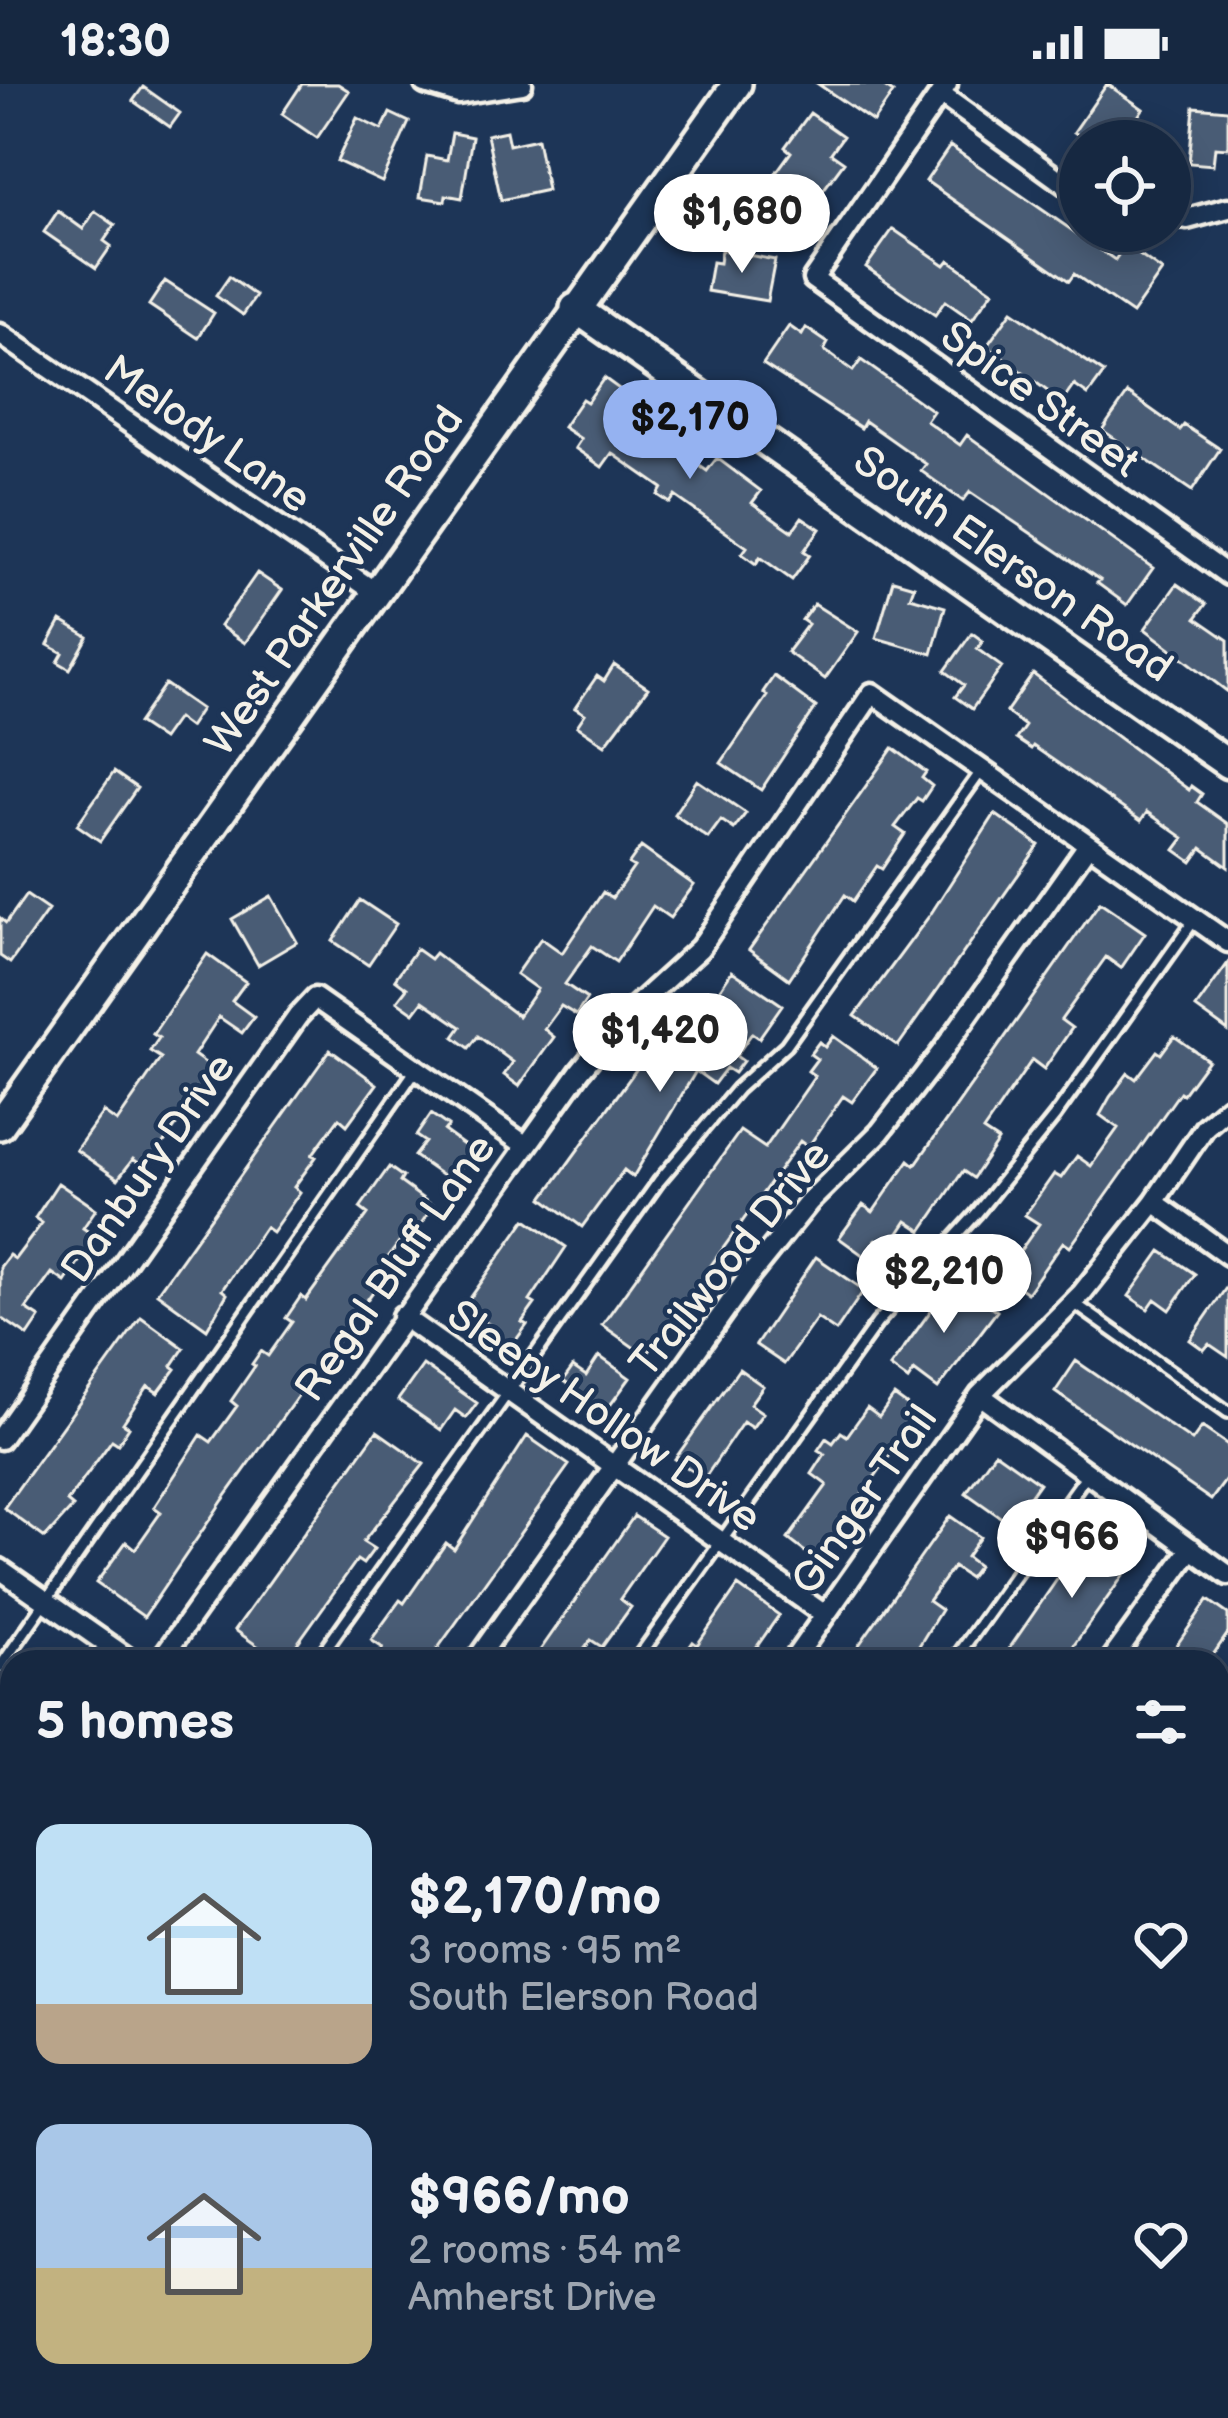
<!DOCTYPE html>
<html lang="en">
<head>
<meta charset="utf-8">
<style>
  body { margin:0; font-family:"Balsamiq Sans",sans-serif; background:#1f3048; color:#f1f3f6; height:100vh; display:flex; flex-direction:column; font-size:45px; white-space:nowrap }
  * { box-sizing:border-box; margin:0 }
  p { font-size:39px; color:#9ea6b1 }
  .icon { flex:none; width:66px; height:66px; fill:none; stroke:currentColor; stroke-width:2; stroke-linecap:round; stroke-linejoin:round }
  .map { position:relative; flex:1; overflow:hidden }
  .drawer { position:absolute; left:0px; top:1566px; width:1230px; height:768px; display:flex; flex-direction:column; background:#162841; border-radius:36px 36px 0 0; box-shadow:0 6px 30px #0003,0 0 0 3px #35445a }
  .drawer>* { flex:none }
  .controls { position:absolute; left:1059px; top:36px; display:grid; gap:24px }
  .controls a { display:grid; place-items:center; width:132px; height:132px; border-radius:50%; background:#162841; box-shadow:0 6px 30px #0003,0 0 0 3px #35445a; font-size:60px }
  .price { position:absolute; translate:-50% -102px; padding:0 27px; border-radius:42px; background:#fff; color:#222; font-size:39px; line-height:78px; filter:drop-shadow(0 3px 6px #0008) }
  .price::after { content:''; position:absolute; left:50%; top:72px; width:36px; height:27px; margin-left:-18px; background:inherit; clip-path:polygon(0 0,100% 0,50% 100%) }
  .price.selected { background:#95b2f1; color:#111 }
  ul { padding:0; list-style:none }
  li { display:flex; align-items:center; gap:36px; height:300px; padding:0 36px }
  li span { display:grid; place-items:center; flex:none; width:336px; height:240px; border-radius:24px; color:#555 }
  li>.icon { margin-inline-start:auto }
  span .icon { width:144px; height:144px; fill:#fffc; stroke-width:1 }
  li b { font-size:51px }
  h2 { display:flex; justify-content:space-between; align-items:center; height:144px; padding:0 36px; font-size:51px }
  .status { display:flex; justify-content:space-between; align-items:center; height:84px; padding:0 60px; background:#162841; direction:ltr }
  .status svg { height:33px; fill:currentColor }
  .map>svg:first-child { display:block }
</style>
</head>
<body>
<div class="status"><b>18:30</b><svg viewBox="0 0 49 12"><path d="M0 12V9h3v3zM5 12V6h3v6zM10 12V3h3v9zM15 12V0h3v12zM26 1h20v11H26zM47 4h2v5h-2z"/></svg></div>
<div class="map">
<svg width="1228" height="2334" viewBox="0 0 1228 2334">
  <rect width="100%" height="100%" fill="#1d3557"/>
  <filter id="ink" filterUnits="userSpaceOnUse"><feTurbulence type="fractalNoise" baseFrequency=".00833" numOctaves="2"/><feDisplacementMap in="SourceGraphic" scale="24" xChannelSelector="R" yChannelSelector="G"/><feConvolveMatrix kernelMatrix="1 2 1 2 8 2 1 2 1" color-interpolation-filters="sRGB"/></filter>
  <g filter="url(#ink)">
    <path fill="#354a67" stroke="#949ea8" stroke-width="3" d="M1228,2145V2334H235L298,2322H1218V2147Z"/>
    <path fill="#485b74" stroke="#f4f1e8" stroke-width="3" d="M302,0H338L349,7L317,54L282,30Z
      M818,0H880L893,9L873,38Z
      M1107,0L1143,25L1121,57L1098,45L1086,57L1074,48Z
      M143,3L180,29L170,43L133,17Z
      M1194,23L1228,26V64L1215,63L1213,81L1189,79Z
      M390,29L409,38L382,98L337,77L357,34L382,46Z
      M810,29L843,52L831,69L844,78L790,151L751,123L791,68L785,63Z
      M506,47L509,61L537,55L547,106L501,116L487,51Z
      M452,49L472,53L462,114L446,111L445,117L420,113L427,72L447,76Z
      M950,62L1115,176L1125,161L1162,187L1132,230L1074,190L1069,197L926,97Z
      M58,127L83,145L95,127L115,141L104,157L111,162L96,184L44,148Z
      M893,145L945,181L949,176L993,207L972,236L945,217L935,231L866,183Z
      M721,166L775,176L767,217L707,207L712,178L719,179Z
      M229,193L256,212L243,231L216,212Z
      M165,197L214,229L198,254L149,221Z
      M1012,227L1104,289L1088,311L1074,301L1062,318L987,262Z
      M789,242L802,251L806,244L828,259L824,266L853,287L861,276L933,327L926,337L960,361L967,351L1153,484L1127,521L1097,499L1100,496L970,408L963,417L921,387L926,380L865,337L861,344L763,280Z
      M604,294L622,307L611,323L633,339L629,345L652,361L667,338L685,350L675,365L707,387L717,374L761,407L752,419L792,447L802,433L820,445L804,467L810,471L792,496L760,473L756,480L742,470L747,463L675,412L670,419L658,411L662,404L612,369L602,383L575,364L581,355L563,343L582,315L587,318Z
      M1128,309L1180,346L1184,341L1220,365L1192,407L1102,346Z
      M257,489L282,506L245,559L220,542Z
      M893,496L914,502L910,513L945,523L932,570L876,554Z
      M1177,500L1206,520L1196,534L1228,556V608L1145,545Z
      M814,520L858,548L825,595L787,568L808,540L802,536Z
      M61,537L88,553L70,585L58,578L63,569L48,561Z
      M972,549L983,557L977,565L1002,583L972,625L955,613L964,601L945,587Z
      M614,581L648,604L605,661L577,642L585,630L575,624L597,592L604,597Z
      M1033,590L1189,706L1191,702L1202,710L1197,718L1228,740V783L1202,764L1192,778L1175,766L1184,754L1147,728L1141,737L1033,662L1031,665L1016,655L1025,642L1006,628Z
      M774,592L816,623L761,706L721,679L767,612L763,608Z
      M165,600L201,625L189,643L177,634L162,655L138,639Z
      M893,664L926,688L922,694L932,702L922,717L917,714L895,743L905,750L882,785L877,782L853,817L845,811L789,895L749,866Z
      M114,688L137,704L100,757L77,741Z
      M697,696L746,729L734,745L721,736L708,754L674,730Z
      M995,730L1039,761L898,962L855,932L930,831Z
      M641,763L694,801L670,834L653,822L616,878L592,862L565,900L587,915L576,931L561,922L544,945L554,953L519,1002L504,991L513,978L478,952L469,964L454,953L461,943L423,917L414,929L397,917L407,904L395,895L416,865L430,875L435,869L518,932L537,905L516,890L541,854L562,869L603,808L612,814L634,783L629,780Z
      M26,811L48,826L10,879L0,872V834L6,839Z
      M271,812L297,858L258,881L232,835Z
      M360,816L396,840L368,881L333,857Z
      M1100,818L1145,849L1121,884L1106,873L1061,936L1072,944L1044,985L1032,976L983,1047L998,1057L973,1094L963,1087L922,1147L907,1137L889,1164L876,1155L864,1172L839,1154L863,1121L873,1128L909,1076L915,1081Z
      M207,870L246,898L232,917L254,933L242,949L219,933L194,971L215,986L146,1084L133,1075L118,1095L76,1066L103,1028L117,1038L161,974L150,967L159,954L153,950Z
      M1228,879V947L1196,924Z
      M732,887L782,921L759,954L752,949L736,972L743,977L734,989L726,984L714,1000L696,987L633,1093L624,1086L582,1143L543,1114L648,969L662,978L696,924L704,929Z
      M833,952L877,984L852,1018L843,1012L808,1063L800,1057L646,1272L602,1241L740,1047L765,1064L815,992L808,987L817,975L810,970L819,958L825,963Z
      M1174,952L1208,976L1183,1010L1180,1008L1070,1163L1063,1158L1027,1209L990,1183L1000,1168L1013,1177L1039,1140L1025,1131L1054,1090L1061,1094L1077,1072L1091,1082L1118,1044L1100,1031L1110,1013L1128,989L1136,995L1157,967L1161,970Z
      M330,966L377,1000L347,1041L339,1034L312,1071L316,1073L294,1103L300,1108L272,1148L265,1143L222,1206L227,1210L207,1245L157,1209Z
      M431,1030L448,1042L444,1047L472,1067L450,1097L414,1072L425,1058L416,1052Z
      M389,1083L403,1093L400,1098L433,1122L414,1150L409,1146L389,1172L395,1177L223,1416L144,1533L96,1499L126,1458L135,1465L161,1428L154,1423L201,1351L211,1358L237,1322L231,1317L255,1282L252,1280L261,1267L268,1272L292,1238L286,1234L301,1212L306,1216L368,1130L360,1124Z
      M58,1099L96,1125L83,1144L96,1153L65,1198L52,1189L26,1225L40,1234L28,1252L0,1233V1183L9,1171L15,1175L42,1139L35,1134Z
      M526,1135L566,1163L530,1217L535,1220L522,1238L527,1241L511,1263L494,1251L497,1246L464,1223Z
      M1161,1167L1195,1190L1170,1226L1155,1215L1148,1225L1129,1212Z
      M816,1173L864,1206L836,1247L817,1234L784,1280L756,1261Z
      M953,1196L997,1227L938,1305L914,1287L908,1296L890,1283Z
      M1228,1201V1273L1209,1260L1204,1266L1190,1256Z
      M141,1233L184,1264L172,1282L176,1285L158,1309L148,1302L123,1339L129,1343L118,1360L112,1356L67,1418L73,1423L45,1454L4,1424Z
      M599,1272L630,1294L606,1327L563,1297L573,1283L586,1292Z
      M1076,1277L1192,1357L1202,1343L1228,1361V1393L1211,1416L1055,1308Z
      M423,1281L477,1319L466,1334L455,1326L441,1346L398,1316Z
      M739,1285L763,1302L750,1320L763,1329L752,1344L743,1338L704,1395L675,1375Z
      M894,1312L919,1330L816,1476L788,1455L827,1401L812,1390L825,1370L818,1366L826,1354L833,1359L841,1348L847,1352L867,1324L879,1333Z
      M377,1347L424,1380L363,1458L374,1465L363,1480L357,1476L284,1578H280L235,1546Z
      M527,1352L569,1381L428,1578H373L383,1564L371,1556L400,1516L404,1519L446,1459L454,1465Z
      M995,1368L1039,1399L1010,1440L966,1409Z
      M634,1432L664,1452L620,1515L631,1523L602,1563L591,1556L575,1578H532Z
      M950,1432L980,1453L966,1473L978,1482L969,1494L953,1483L928,1517L941,1526L909,1578H847Z
      M1094,1442L1137,1472L1062,1578H1000Z
      M738,1502L779,1531L746,1578H679L693,1558L697,1561Z
      M1208,1516L1228,1530V1549L1208,1578H1165Z"/>
    <g fill="none" stroke-linecap="round" stroke-linejoin="round">
      <defs>
        <path id="lane" d="M1074,1219L1228,1328
          M316,1578L659,1097L737,1005L786,961L982,686
          M635,1578L877,1239L976,1130L1055,1032L1195,835
          M953,1578L1088,1389
          M0,1583L415,987
          M1218,1650L1228,1637
          M0,2025L12,2009"/>
        <path id="street" d="M425,0L458,10L522,0
          M947,0L813,195L1228,491
          M940,10L1080,111
          M1170,132L1187,135L1228,124
          M0,250L375,508
          M1154,1118L1228,1171
          M402,1232L825,1531
          M980,1311L1228,1491
          M0,1355L298,932L315,914L525,1061
          M0,1485L133,1578
          M159,1578L580,987L625,932L700,864L872,609L1228,858
          M475,1578L747,1195L809,1118L880,1048L941,969L1088,761
          M792,1578L980,1311L1082,1209L1154,1118L1205,1043L1228,1023
          M1110,1578L1192,1464
          M0,1802L12,1785
          M1218,1873L1228,1858
          M1218,2012L1228,2010
          M0,2237L12,2238"/>
        <path id="secondary" d="M575,224L1228,680
          M0,1041L737,0"/>
      </defs>
      <use href="#lane" stroke="#f4f1e8" stroke-width="18"/>
      <use href="#street" stroke="#f4f1e8" stroke-width="27"/>
      <use href="#secondary" stroke="#f4f1e8" stroke-width="36"/>
      <path stroke="#f4f1e8" stroke-width="3" stroke-dasharray="12 9" stroke-linecap="butt" d="M521,2322L523,2334
        M1176,2334L1228,2319"/>
      <use href="#lane" stroke="#1d3557" stroke-width="9"/>
      <use href="#street" stroke="#1d3557" stroke-width="18"/>
      <use href="#secondary" stroke="#1d3557" stroke-width="27"/>
    </g>
  </g>
  <g text-anchor="middle" stroke-width="9" stroke-linejoin="round" paint-order="stroke">
    <g font-size="42" fill="#f4f1e8" stroke="#1d3557">
      <text transform="translate(1041 314) rotate(36)" y="15">Spice Street</text>
      <text transform="translate(208 349) rotate(35)" y="15">Melody Lane</text>
      <text transform="translate(1014 479) rotate(35)" y="15">South Elerson Road</text>
      <text transform="translate(333 496) rotate(-55)" y="15">West Parkerville Road</text>
      <text transform="translate(147 1083) rotate(-55)" y="15">Danbury Drive</text>
      <text transform="translate(729 1174) rotate(-51)" y="15">Trailwood Drive</text>
      <text transform="translate(394 1183) rotate(-55)" y="15">Regal Bluff Lane</text>
      <text transform="translate(605 1331) rotate(35)" y="15">Sleepy Hollow Drive</text>
      <text transform="translate(863 1415) rotate(-55)" y="15">Ginger Trail</text>
    </g>
  </g>
</svg>
<div class="controls">
<a><svg class="icon" aria-label="locate" viewBox="0 0 24 24"><circle cx="12" cy="12" r="6"/><path d="M12 2v4M12 18v4M2 12h4M18 12h4"/></svg></a>
</div>
<b class="price" style="left:742px;top:192px">$1,680</b>
<b class="price selected" style="left:690px;top:398px">$2,170</b>
<b class="price" style="left:660px;top:1011px">$1,420</b>
<b class="price" style="left:944px;top:1252px">$2,210</b>
<b class="price" style="left:1072px;top:1517px">$966</b>
<section class="drawer">
<h2>5 homes<svg class="icon" aria-label="filters" viewBox="0 0 24 24"><path d="M4 7h16M4 17h16"/><circle cx="9" cy="7" r="2"/><circle cx="15" cy="17" r="2"/></svg></h2>
<ul>
<li><span style="background:linear-gradient(#bfe0f5 75%,#b9a48a 0)"><svg class="icon" aria-label="home" viewBox="0 0 24 24"><path d="M3 11l9-7 9 7M6 9v11h12V9"/></svg></span><div><b>$2,170/mo</b><p>3 rooms · 95 m²</p><p>South Elerson Road</p></div><svg class="icon" aria-label="heart" viewBox="0 0 24 24"><path d="M12 20l-8-8c-3-5 5-10 8-4 3-6 11-1 8 4z"/></svg></li>
<li><span style="background:linear-gradient(#a9c7e8 60%,#c2b280 0)"><svg class="icon" aria-label="home" viewBox="0 0 24 24"><path d="M3 11l9-7 9 7M6 9v11h12V9"/></svg></span><div><b>$966/mo</b><p>2 rooms · 54 m²</p><p>Amherst Drive</p></div><svg class="icon" aria-label="heart" viewBox="0 0 24 24"><path d="M12 20l-8-8c-3-5 5-10 8-4 3-6 11-1 8 4z"/></svg></li>
</ul>
</section>
</div>
</body>
</html>
